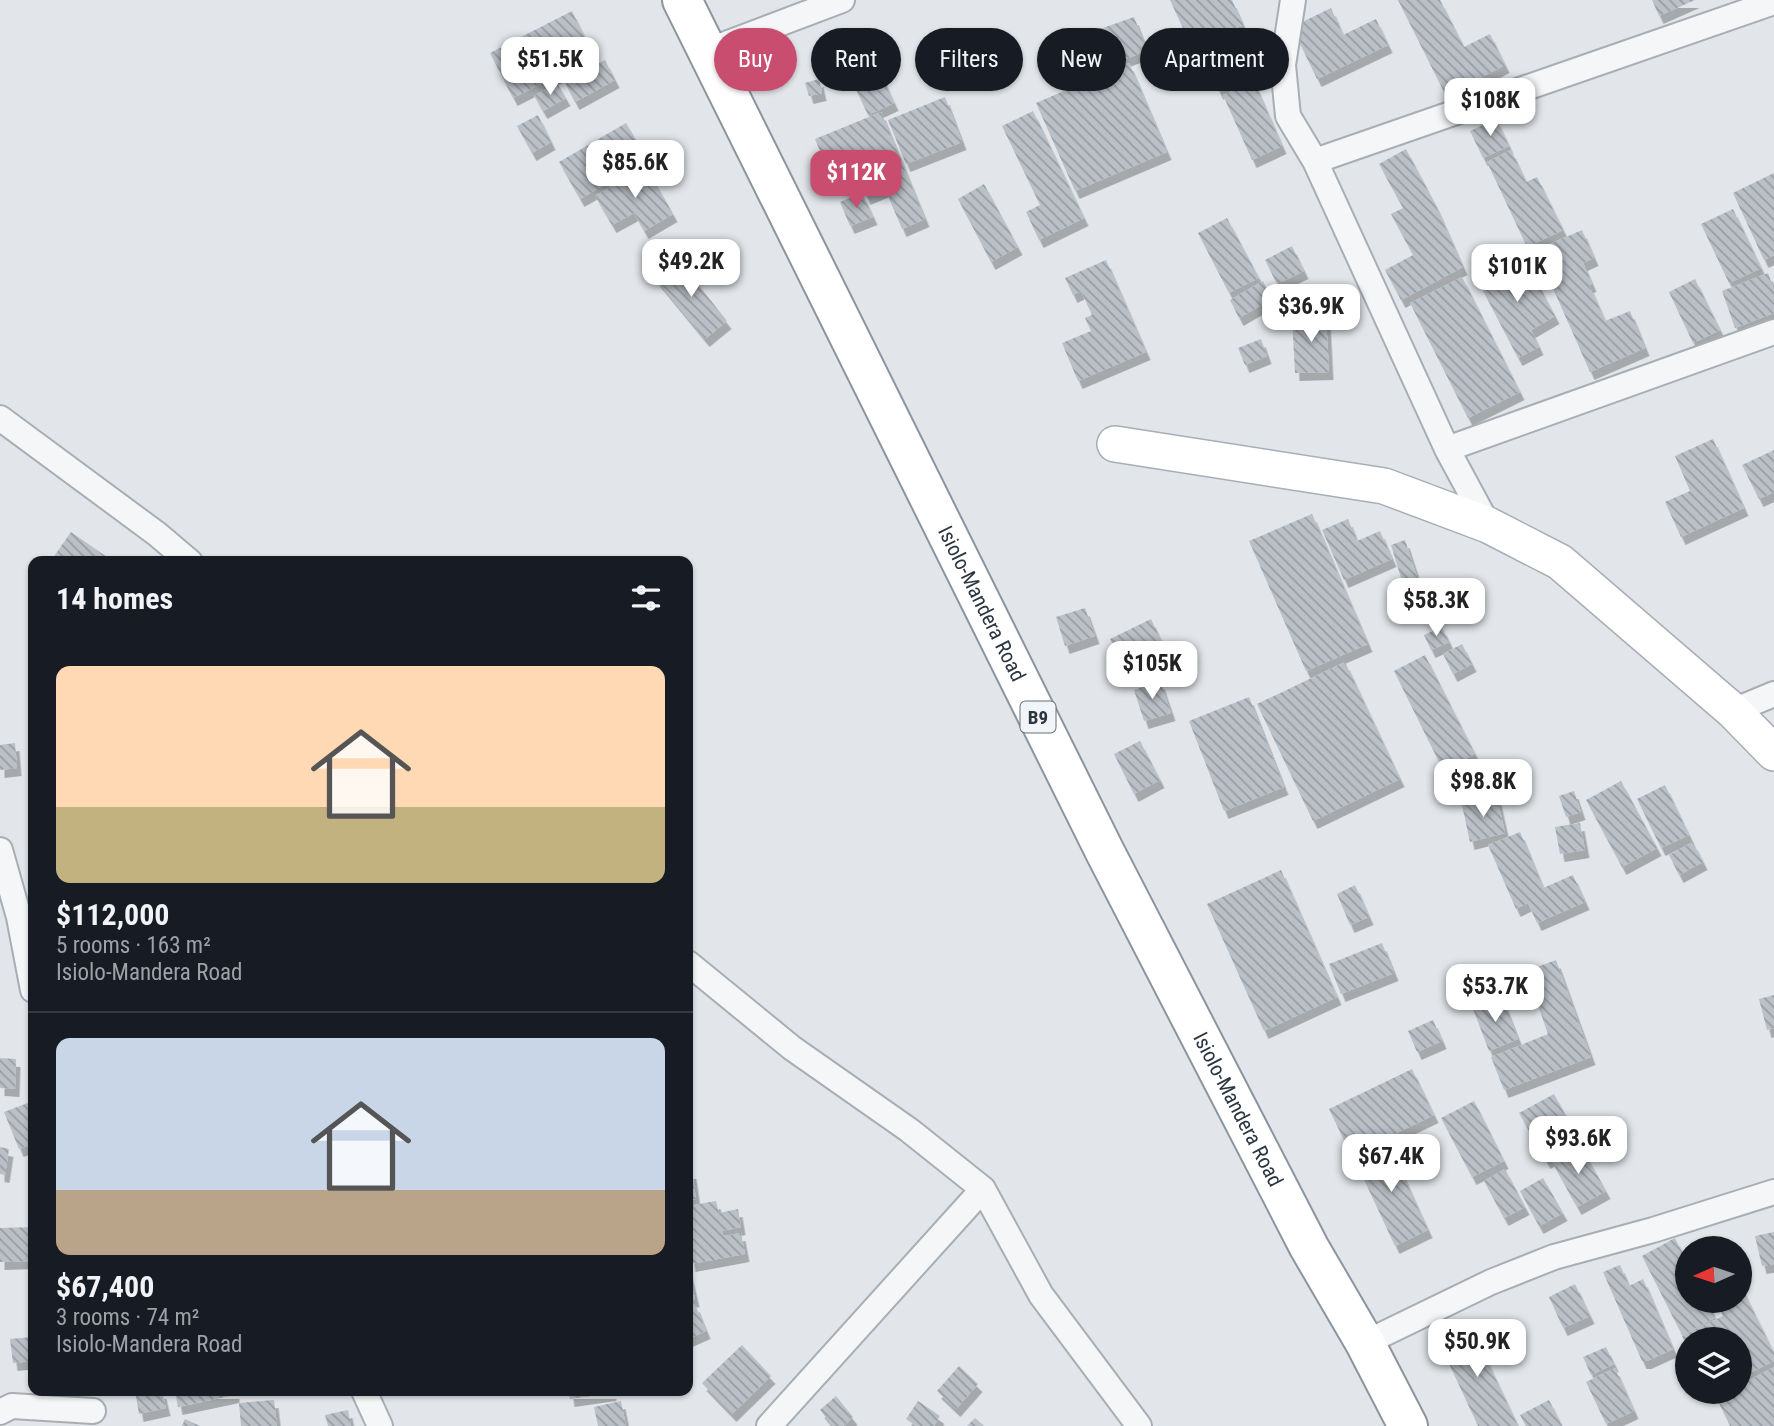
<!DOCTYPE html>
<html lang="en">
<head>
<meta charset="utf-8">
<style>
  body { margin:0; font-family:"Roboto Condensed",sans-serif; background:#242831; color:#f1f3f6; height:100vh; display:flex; flex-direction:column; font-size:26px; white-space:nowrap }
  * { box-sizing:border-box; margin:0 }
  p { font-size:23px; color:#9ea1a6 }
  .icon { flex:none; width:38px; height:38px; fill:none; stroke:currentColor; stroke-width:2; stroke-linecap:round; stroke-linejoin:round }
  .map { position:relative; flex:1; overflow:hidden }
  .details { position:absolute; left:28px; top:556px; width:665px; height:840px; display:flex; flex-direction:column; background:#171b24; border-radius:14px; box-shadow:0 2px 5px #0004 }
  .details>* { flex:none }
  .banner { position:absolute; left:714px; top:28px; width:665px; height:63px; display:flex; gap:14px }
  .needle { width:46px; rotate:267deg }
  .tools { position:absolute; left:1675px; top:1236px; display:grid; gap:14px }
  .tools a { display:grid; place-items:center; width:77px; height:77px; border-radius:50%; background:#171b24; box-shadow:0 2px 5px #0004; font-size:35px }
  .price { position:absolute; translate:-50% -60px; padding:0 16px; border-radius:14px; background:#fff; color:#222; font-size:23px; line-height:46px; filter:drop-shadow(0 2px 4px #0008) }
  .price::after { content:''; position:absolute; left:50%; top:42px; width:21px; height:16px; margin-left:-10px; background:inherit; clip-path:polygon(0 0,100% 0,50% 100%) }
  .price.on { background:#c94d6e; color:#fff }
  ul { padding:0; list-style:none }
  li { display:grid; align-content:center; gap:14px; height:371px; padding:0 28px }
  li+li { border-top:2px solid #363941 }
  li span { display:grid; place-items:center; height:217px; border-radius:14px; color:#555 }
  li>.icon { margin-inline-start:auto }
  span .icon { width:126px; height:126px; fill:#fffc; stroke-width:1 }
  li b { font-size:30px }
  h2 { display:flex; justify-content:space-between; align-items:center; height:84px; padding:0 28px; font-size:30px }
  .chip { padding:0 24px; border-radius:32px; background:#171b24; box-shadow:0 2px 5px #0004; font-size:24px; line-height:63px }
  .chip.on { background:#c94d6e; color:#fff }
  .map>svg:first-child { display:block }
</style>
</head>
<body>
<div class="map">
<svg width="1774" height="1426" viewBox="0 0 1774 1426">
  <defs>
    <pattern id="building-back-hatch" width="6" height="6" patternUnits="userSpaceOnUse" patternTransform="scale(1.75)"><rect width="6" height="6" fill="#bac0c7"/><path d="M-1 5l2 2M0 0l6 6M5-1l2 2" fill="none" stroke="#979da3"/></pattern>
    <filter id="shadow"><feDropShadow dx="4.5" dy="8" stdDeviation="0" flood-color="#0004"/></filter>
  </defs>
  <rect width="100%" height="100%" fill="#e2e6ea"/>
  <path fill="url(#building-back-hatch)" filter="url(#shadow)" d="M1170,0H1232L1243,25L1192,48Z
    M1398,0H1440L1464,47L1490,34L1505,65L1446,96Z
    M1652,0H1695L1659,16Z
    M1331,8L1343,35L1376,19L1388,45L1317,79L1292,27Z
    M572,11L594,57L513,98L490,53Z
    M1134,17L1147,51L1095,70L1083,35Z
    M847,30L856,53L831,63L822,40Z
    M1230,34L1250,77L1219,92L1199,49Z
    M605,60L615,80L575,102L564,81Z
    M1129,63L1167,152L1075,191L1036,103Z
    M877,66L894,103L868,115L851,79Z
    M819,79L822,93L809,96L805,83Z
    M1254,82L1282,146L1252,160L1223,95Z
    M557,83L566,98L543,111L534,96Z
    M945,97L962,142L906,164L888,120Z
    M1033,111L1084,218L1039,240L1026,212L1040,205L1002,126Z
    M881,112L925,219L902,229L885,189L866,197L855,171L832,181L815,139Z
    M538,115L551,142L532,153L517,126Z
    M1496,119L1509,146L1483,158L1470,131Z
    M626,123L648,160L580,199L559,162Z
    M1406,149L1435,204L1463,267L1401,300L1385,270L1413,255L1391,214L1403,208L1379,164Z
    M1511,150L1526,182L1537,177L1563,230L1527,247L1487,162Z
    M646,166L673,214L644,231L634,213L612,225L595,196Z
    M1774,173V255L1764,260L1733,193Z
    M984,184L1018,247L991,262L958,199Z
    M862,193L873,217L850,226L840,202Z
    M1733,209L1761,268L1729,283L1701,224Z
    M1227,218L1259,278L1229,293L1198,233Z
    M1582,230L1594,258L1583,263L1592,284L1589,285L1605,321L1630,311L1645,348L1590,372L1536,250Z
    M1292,246L1304,271L1277,284L1265,260Z
    M1524,257L1555,316L1531,330L1539,347L1518,358L1478,281Z
    M678,259L727,321L705,339L655,278Z
    M1106,260L1146,352L1078,381L1062,343L1091,331L1085,318L1092,315L1081,291L1073,295L1065,278Z
    M1768,273L1774,290V313L1735,328L1722,291Z
    M1462,277L1520,392L1468,418L1410,303Z
    M1695,279L1720,330L1693,343L1669,292Z
    M1263,281L1272,299L1239,318L1230,300Z
    M1326,315L1329,372L1295,373L1292,317Z
    M1261,339L1267,356L1245,365L1238,348Z
    M1713,439L1744,508L1681,537L1665,502L1690,491L1675,456Z
    M1774,450V492L1759,499L1742,465Z
    M1312,514L1368,644L1306,671L1249,541Z
    M1348,519L1357,541L1380,531L1392,559L1344,580L1322,530Z
    M71,532L107,557L104,562H50Z
    M1405,540L1420,586L1405,591L1391,545Z
    M1085,608L1095,636L1065,646L1056,617Z
    M1151,619L1164,647L1124,667L1110,639Z
    M1442,627L1449,642L1431,650L1424,635Z
    M1462,644L1472,664L1453,674L1443,654Z
    M1425,655L1475,754L1443,770L1394,671Z
    M1345,662L1400,779L1313,821L1257,704Z
    M1160,681L1171,713L1144,721L1134,690Z
    M1249,697L1284,787L1224,811L1189,721Z
    M1140,741L1160,780L1134,794L1114,754Z
    M15,743L17,768L0,770V745Z
    M1621,781L1657,848L1622,867L1586,800Z
    M1665,785L1689,835L1661,848L1637,799Z
    M1574,791L1581,812L1566,817L1559,796Z
    M1497,797L1505,833L1470,842L1462,805Z
    M1580,823L1585,850L1560,854L1555,827Z
    M1520,832L1543,888L1573,875L1585,902L1537,923L1528,903L1516,909L1488,845Z
    M1693,842L1703,862L1679,875L1669,855Z
    M1281,870L1337,997L1264,1031L1207,904Z
    M1355,885L1369,917L1350,925L1337,894Z
    M1382,943L1394,973L1341,994L1329,964Z
    M1556,960L1591,1057L1504,1090L1491,1057L1548,1034L1526,971Z
    M1774,995V1028L1767,1030L1759,999Z
    M1502,998L1518,1039L1489,1051L1473,1009Z
    M1433,1020L1442,1041L1417,1052L1408,1031Z
    M0,1058L16,1059L15,1089L0,1088Z
    M1412,1069L1434,1115L1351,1155L1329,1109Z
    M1554,1094L1580,1142L1546,1161L1519,1113Z
    M33,1101V1144L19,1149L4,1112Z
    M1474,1101L1504,1161L1472,1177L1441,1118Z
    M1388,1142L1428,1230L1395,1246L1354,1158Z
    M1580,1144L1606,1191L1577,1207L1551,1160Z
    M0,1147L9,1149L5,1175L0,1174Z
    M1505,1169L1525,1207L1504,1218L1484,1181Z
    M688,1171H692L696,1199L688,1200Z
    M1543,1178L1563,1213L1539,1226L1520,1191Z
    M716,1201L719,1213L738,1209L741,1227L722,1231L723,1236L741,1233L745,1254L691,1264L688,1245V1206Z
    M33,1227V1261L0,1262V1228Z
    M1774,1232V1264L1762,1266L1755,1236Z
    M1675,1238L1687,1262V1300H1707L1715,1318L1682,1335L1642,1256Z
    M1620,1265L1629,1286L1643,1279L1673,1349L1647,1361H1642L1603,1272Z
    M688,1269L695,1299L688,1301Z
    M1575,1284L1590,1316L1563,1328L1549,1297Z
    M1740,1284L1774,1353V1361L1740,1378V1339H1687V1346L1682,1336L1723,1316L1716,1300H1740Z
    M695,1304L706,1331L688,1339V1307Z
    M1470,1325L1518,1426H1478L1438,1340Z
    M33,1337V1361L13,1363L10,1339Z
    M742,1345L771,1376L732,1414L702,1383Z
    M1606,1347L1614,1364L1591,1375L1583,1357Z
    M959,1366L978,1384L956,1409L937,1391Z
    M1774,1367V1426H1730L1716,1397L1726,1391H1740V1385Z
    M1615,1368L1634,1411L1606,1424L1586,1382Z
    M135,1391H162L166,1408L139,1414Z
    M175,1391H235V1395L178,1407Z
    M569,1391H612V1393L570,1399Z
    M836,1396L853,1417L843,1426H833L820,1410Z
    M274,1400L277,1426H241L239,1403Z
    M1549,1400L1562,1426H1526L1520,1415Z
    M621,1401L626,1426H598L594,1407Z
    M918,1401L940,1416L934,1426H916L906,1419Z
    M348,1410L351,1426H328L325,1415Z
    M975,1418L984,1426H967Z
    M185,1419L200,1426H182Z"/>
  <g fill="none" stroke-linecap="round" stroke-linejoin="round">
    <defs>
      <path id="street" d="M1293,0L1283,65L1288,116L1315,161L1447,449L1488,525
        M707,51L842,0
        M1315,161L1774,2
        M0,418L157,534L190,562
        M1447,449L1774,332
        M1733,711L1774,694
        M0,850L19,917L33,990
        M688,963L792,1048L909,1130L983,1189L1041,1295L1139,1426
        M1365,1343L1491,1282L1554,1257L1653,1230L1774,1192
        M364,1391L380,1426
        M0,1412L12,1406L93,1411
        M769,1426L983,1189"/>
      <path id="secondary" d="M1115,444L1384,486L1488,525L1560,562L1733,711L1774,753"/>
      <g id="highway">
        <path id="s1" d="M682,0L1105,852L1309,1247L1365,1343L1408,1426"/>
      </g>
    </defs>
    <use href="#street" stroke="#a7aeb4" stroke-width="28"/>
    <use href="#secondary" stroke="#a7aeb4" stroke-width="38"/>
    <use href="#highway" stroke="#8a95a0" stroke-width="42"/>
    <use href="#street" stroke="#f5f6f8" stroke-width="24"/>
    <use href="#secondary" stroke="#fff" stroke-width="35"/>
    <use href="#highway" stroke="#fff" stroke-width="38"/>
  </g>
  <g text-anchor="middle" stroke-width="6" stroke-linejoin="round" paint-order="stroke">
    <rect fill="#f2f5f7" stroke="#676f78" stroke-width="2" x="1020.5" y="701.5" width="35" height="31" rx="5"/>
    <g font-size="19" font-weight="bold" fill="#2b3641">
      <text x="1038" y="724">B9</text>
    </g>
    <g font-size="21" fill="#2b3641" stroke="#f2f5f7">
      <text dy="7" stroke="none"><textPath href="#s1" startOffset="674">Isiolo-Mandera Road</textPath></text>
      <text dy="7" stroke="none"><textPath href="#s1" startOffset="1241">Isiolo-Mandera Road</textPath></text>
    </g>
  </g>
</svg>
<div class="tools">
<a><svg class="needle" viewBox="-14 -14 28 28"><path d="M0-13l5 13h-10z" fill="#e53935"/><path d="M0 13l5-13h-10z" fill="#9ea1a6"/></svg></a>
<a><svg class="icon" aria-label="layers" viewBox="0 0 24 24"><path d="M12 4l9 5-9 5-9-5zM3 14l9 5 9-5"/></svg></a>
</div>
<b class="price" style="left:550px;top:97px">$51.5K</b>
<b class="price" style="left:1490px;top:138px">$108K</b>
<b class="price" style="left:635px;top:200px">$85.6K</b>
<b class="price on" style="left:856px;top:210px">$112K</b>
<b class="price" style="left:691px;top:299px">$49.2K</b>
<b class="price" style="left:1517px;top:304px">$101K</b>
<b class="price" style="left:1311px;top:344px">$36.9K</b>
<b class="price" style="left:1436px;top:638px">$58.3K</b>
<b class="price" style="left:1152px;top:701px">$105K</b>
<b class="price" style="left:1483px;top:819px">$98.8K</b>
<b class="price" style="left:1495px;top:1024px">$53.7K</b>
<b class="price" style="left:1578px;top:1176px">$93.6K</b>
<b class="price" style="left:1391px;top:1194px">$67.4K</b>
<b class="price" style="left:1477px;top:1379px">$50.9K</b>
<div class="banner">
<a class="chip on">Buy</a>
<a class="chip">Rent</a>
<a class="chip">Filters</a>
<a class="chip">New</a>
<a class="chip">Apartment</a>
</div>
<section class="details">
<h2>14 homes<svg class="icon" aria-label="filters" viewBox="0 0 24 24"><path d="M4 7h16M4 17h16"/><circle cx="9" cy="7" r="2"/><circle cx="15" cy="17" r="2"/></svg></h2>
<ul>
<li><span style="background:linear-gradient(#ffd9b3 65%,#c2b280 0)"><svg class="icon" aria-label="home" viewBox="0 0 24 24"><path d="M3 11l9-7 9 7M6 9v11h12V9"/></svg></span><div><b>$112,000</b><p>5 rooms · 163 m²</p><p>Isiolo-Mandera Road</p></div></li>
<li><span style="background:linear-gradient(#c9d6e8 70%,#b9a48a 0)"><svg class="icon" aria-label="home" viewBox="0 0 24 24"><path d="M3 11l9-7 9 7M6 9v11h12V9"/></svg></span><div><b>$67,400</b><p>3 rooms · 74 m²</p><p>Isiolo-Mandera Road</p></div></li>
</ul>
</section>
</div>
</body>
</html>
